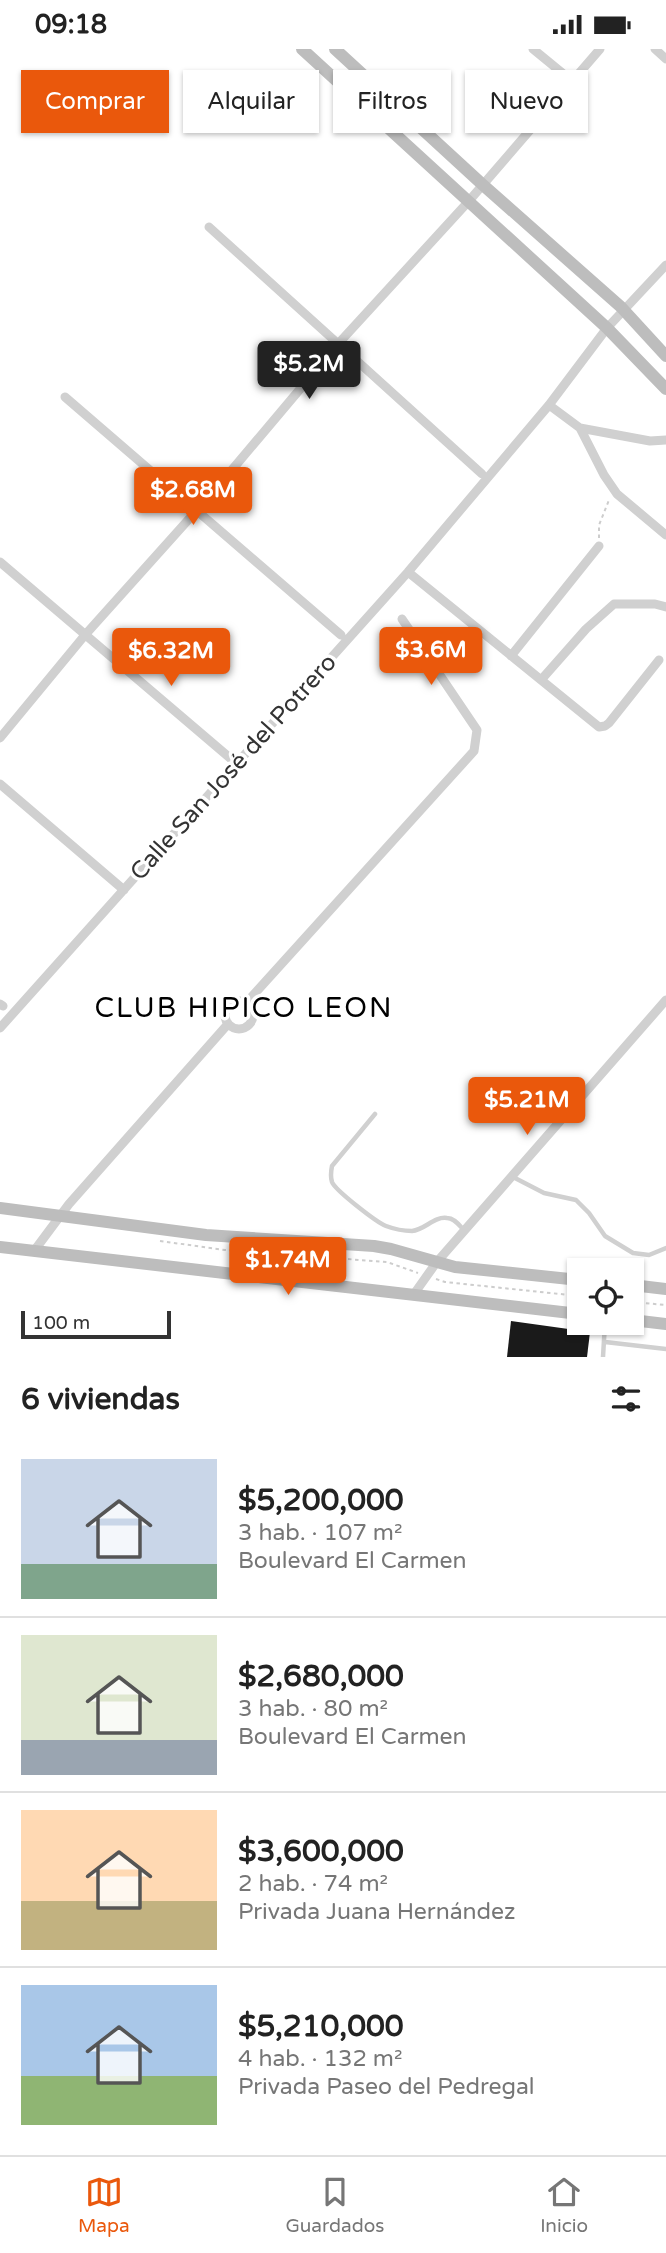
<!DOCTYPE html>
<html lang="es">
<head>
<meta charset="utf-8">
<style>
  body { margin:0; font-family:"Varela Round",sans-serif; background:#f6f6f6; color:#222; height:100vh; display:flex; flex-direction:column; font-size:26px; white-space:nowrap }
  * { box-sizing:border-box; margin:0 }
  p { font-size:23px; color:#767676 }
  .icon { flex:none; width:38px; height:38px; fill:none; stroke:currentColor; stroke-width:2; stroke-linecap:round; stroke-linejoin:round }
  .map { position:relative; height:1308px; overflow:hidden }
  .drawer { display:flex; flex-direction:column; background:#fff; flex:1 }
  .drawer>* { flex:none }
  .guide { position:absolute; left:21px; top:21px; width:625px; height:63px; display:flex; gap:14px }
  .controls { position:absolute; left:567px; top:1209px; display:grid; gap:14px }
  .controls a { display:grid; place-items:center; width:77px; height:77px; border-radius:0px; background:#fff; box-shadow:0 2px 5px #0004; font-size:35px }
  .scale { position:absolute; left:21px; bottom:18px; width:150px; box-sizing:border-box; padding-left:7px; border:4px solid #333; border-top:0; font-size:19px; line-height:24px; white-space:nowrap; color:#333; -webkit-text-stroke:5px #fff; paint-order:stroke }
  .price { position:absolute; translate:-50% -60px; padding:0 16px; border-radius:7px; background:#ea580c; color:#fff; font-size:23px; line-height:46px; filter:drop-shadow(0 2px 4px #0008) }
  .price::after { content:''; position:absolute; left:50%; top:42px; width:21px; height:16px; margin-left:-10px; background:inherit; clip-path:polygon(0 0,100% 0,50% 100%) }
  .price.on { background:#222; color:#fff }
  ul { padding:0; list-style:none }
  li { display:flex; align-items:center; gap:21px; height:175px; padding:0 21px }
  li+li { border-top:2px solid #e0e0e0 }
  li span { display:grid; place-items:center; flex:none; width:196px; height:140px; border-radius:0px; color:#555 }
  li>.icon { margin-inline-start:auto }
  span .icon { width:84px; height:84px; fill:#fffc; stroke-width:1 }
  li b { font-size:30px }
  h2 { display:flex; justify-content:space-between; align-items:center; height:84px; padding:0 21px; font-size:30px }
  .pill { padding:0 24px; border-radius:0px; background:#fff; box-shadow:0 2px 5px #0004; font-size:24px; line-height:63px }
  .pill.on { background:#ea580c; color:#fff }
  .status { display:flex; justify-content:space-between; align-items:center; height:49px; padding:0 35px; background:#fff; direction:ltr }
  .status svg { height:19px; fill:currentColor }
  .dock { display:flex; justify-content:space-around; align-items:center; height:98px; border-top:2px solid #e0e0e0; background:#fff; font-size:19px; color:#767676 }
  .dock a { display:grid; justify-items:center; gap:4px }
  .dock .on { color:#ea580c }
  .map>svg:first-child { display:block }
</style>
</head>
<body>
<div class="status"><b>09:18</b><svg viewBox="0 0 49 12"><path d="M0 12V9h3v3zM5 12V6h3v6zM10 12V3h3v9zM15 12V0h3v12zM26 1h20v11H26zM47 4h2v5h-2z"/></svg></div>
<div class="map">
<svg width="666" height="1308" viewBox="0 0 666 1308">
  <rect width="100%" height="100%" fill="#fff"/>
  <path fill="#1a1a1a" d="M511,1272L590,1283L587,1308H507Z"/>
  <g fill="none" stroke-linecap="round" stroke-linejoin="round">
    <path stroke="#cdcdcd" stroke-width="2" stroke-dasharray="3.5 3.5" stroke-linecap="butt" d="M599,489V476L609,451
      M160,1192L225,1201L387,1213L418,1224
      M436,1230L445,1233L579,1247
      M632,1253L666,1256"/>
    <path stroke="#d0d0d0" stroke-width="4.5" d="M375,1065L332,1117C331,1122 330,1127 332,1133C335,1141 376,1173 386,1177C394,1180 403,1182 412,1182C425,1181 434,1167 447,1169C454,1169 459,1176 464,1181
      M513,1128L544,1144L576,1151L589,1164L605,1187L633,1204L649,1206L666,1199
      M605,1293L666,1300
      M603,1308L605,1274"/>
    <path stroke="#d0d0d0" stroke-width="9" d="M533,0L572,32
      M655,0L666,10
      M209,178L482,425
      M65,348L341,586
      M549,356L580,379L604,426L617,445L666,486
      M580,379L650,392L666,391
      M0,513L237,715
      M408,523L599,678L605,677L609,674L659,611
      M511,607L599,497
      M541,631L586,580L614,555H655L666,558
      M0,689L85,586L215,441L338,295L468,153L600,0
      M0,735L124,841
      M225 966a14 14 0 1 1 28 0a14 14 0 1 1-28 0Z
      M247,953L474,702L477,681L402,570
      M0,955L3,957
      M0,979L408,523L549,356L607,279L666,216
      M34,1202L69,1155L228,975
      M414,1245L436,1214L666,951"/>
    <path stroke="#bdbdbd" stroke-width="12" d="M302,0L607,279L666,340
      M335,0L483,136L621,258L666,307
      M0,1159L206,1186L374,1197L391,1200L455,1218L579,1231
      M0,1198L579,1265
      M632,1236L666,1240
      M632,1271L666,1275"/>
  </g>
  <g text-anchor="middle" stroke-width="7" stroke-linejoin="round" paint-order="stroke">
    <g font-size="24" fill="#333" stroke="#fff">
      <text transform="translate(233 718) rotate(-48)" y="8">Calle San José del Potrero</text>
    </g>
    <g font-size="28" letter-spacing="2" fill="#000" stroke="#fff">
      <text x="244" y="968">CLUB HIPICO LEON</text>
    </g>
  </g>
</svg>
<div class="controls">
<a><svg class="icon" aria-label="locate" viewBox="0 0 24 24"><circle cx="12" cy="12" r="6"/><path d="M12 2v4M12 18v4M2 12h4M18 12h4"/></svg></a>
</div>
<div class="scale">100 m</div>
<b class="price on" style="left:309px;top:352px">$5.2M</b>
<b class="price" style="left:193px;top:478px">$2.68M</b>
<b class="price" style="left:431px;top:638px">$3.6M</b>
<b class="price" style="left:171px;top:639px">$6.32M</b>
<b class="price" style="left:527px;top:1088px">$5.21M</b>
<b class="price" style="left:288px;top:1248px">$1.74M</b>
<div class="guide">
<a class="pill on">Comprar</a>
<a class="pill">Alquilar</a>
<a class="pill">Filtros</a>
<a class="pill">Nuevo</a>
</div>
</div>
<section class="drawer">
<h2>6 viviendas<svg class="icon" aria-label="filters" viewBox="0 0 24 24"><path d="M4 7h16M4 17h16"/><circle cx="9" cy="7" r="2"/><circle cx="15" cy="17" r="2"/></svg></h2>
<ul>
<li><span style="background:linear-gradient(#c9d6e8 75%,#7fa58c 0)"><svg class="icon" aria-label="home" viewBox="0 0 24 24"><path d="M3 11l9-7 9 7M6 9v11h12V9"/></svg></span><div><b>$5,200,000</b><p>3 hab. · 107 m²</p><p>Boulevard El Carmen</p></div></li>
<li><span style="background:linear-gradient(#dfe7d0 75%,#9aa5b1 0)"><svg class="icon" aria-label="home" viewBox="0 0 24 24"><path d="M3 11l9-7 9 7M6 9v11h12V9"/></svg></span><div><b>$2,680,000</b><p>3 hab. · 80 m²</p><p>Boulevard El Carmen</p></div></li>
<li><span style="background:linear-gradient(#ffd9b3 65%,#c2b280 0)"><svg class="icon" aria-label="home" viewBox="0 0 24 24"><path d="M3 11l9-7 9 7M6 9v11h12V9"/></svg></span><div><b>$3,600,000</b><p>2 hab. · 74 m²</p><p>Privada Juana Hernández</p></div></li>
<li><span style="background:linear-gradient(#a9c7e8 65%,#8fb573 0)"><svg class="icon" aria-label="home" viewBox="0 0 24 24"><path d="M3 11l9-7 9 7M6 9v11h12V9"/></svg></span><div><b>$5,210,000</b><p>4 hab. · 132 m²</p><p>Privada Paseo del Pedregal</p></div></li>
</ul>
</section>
<nav class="dock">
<a class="on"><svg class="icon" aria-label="map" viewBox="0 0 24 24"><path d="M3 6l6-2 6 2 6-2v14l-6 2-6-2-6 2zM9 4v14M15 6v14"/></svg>Mapa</a>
<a><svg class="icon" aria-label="saved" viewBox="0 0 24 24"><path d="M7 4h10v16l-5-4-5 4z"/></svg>Guardados</a>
<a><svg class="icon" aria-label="home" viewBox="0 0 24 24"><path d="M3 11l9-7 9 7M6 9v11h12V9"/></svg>Inicio</a>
</nav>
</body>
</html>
